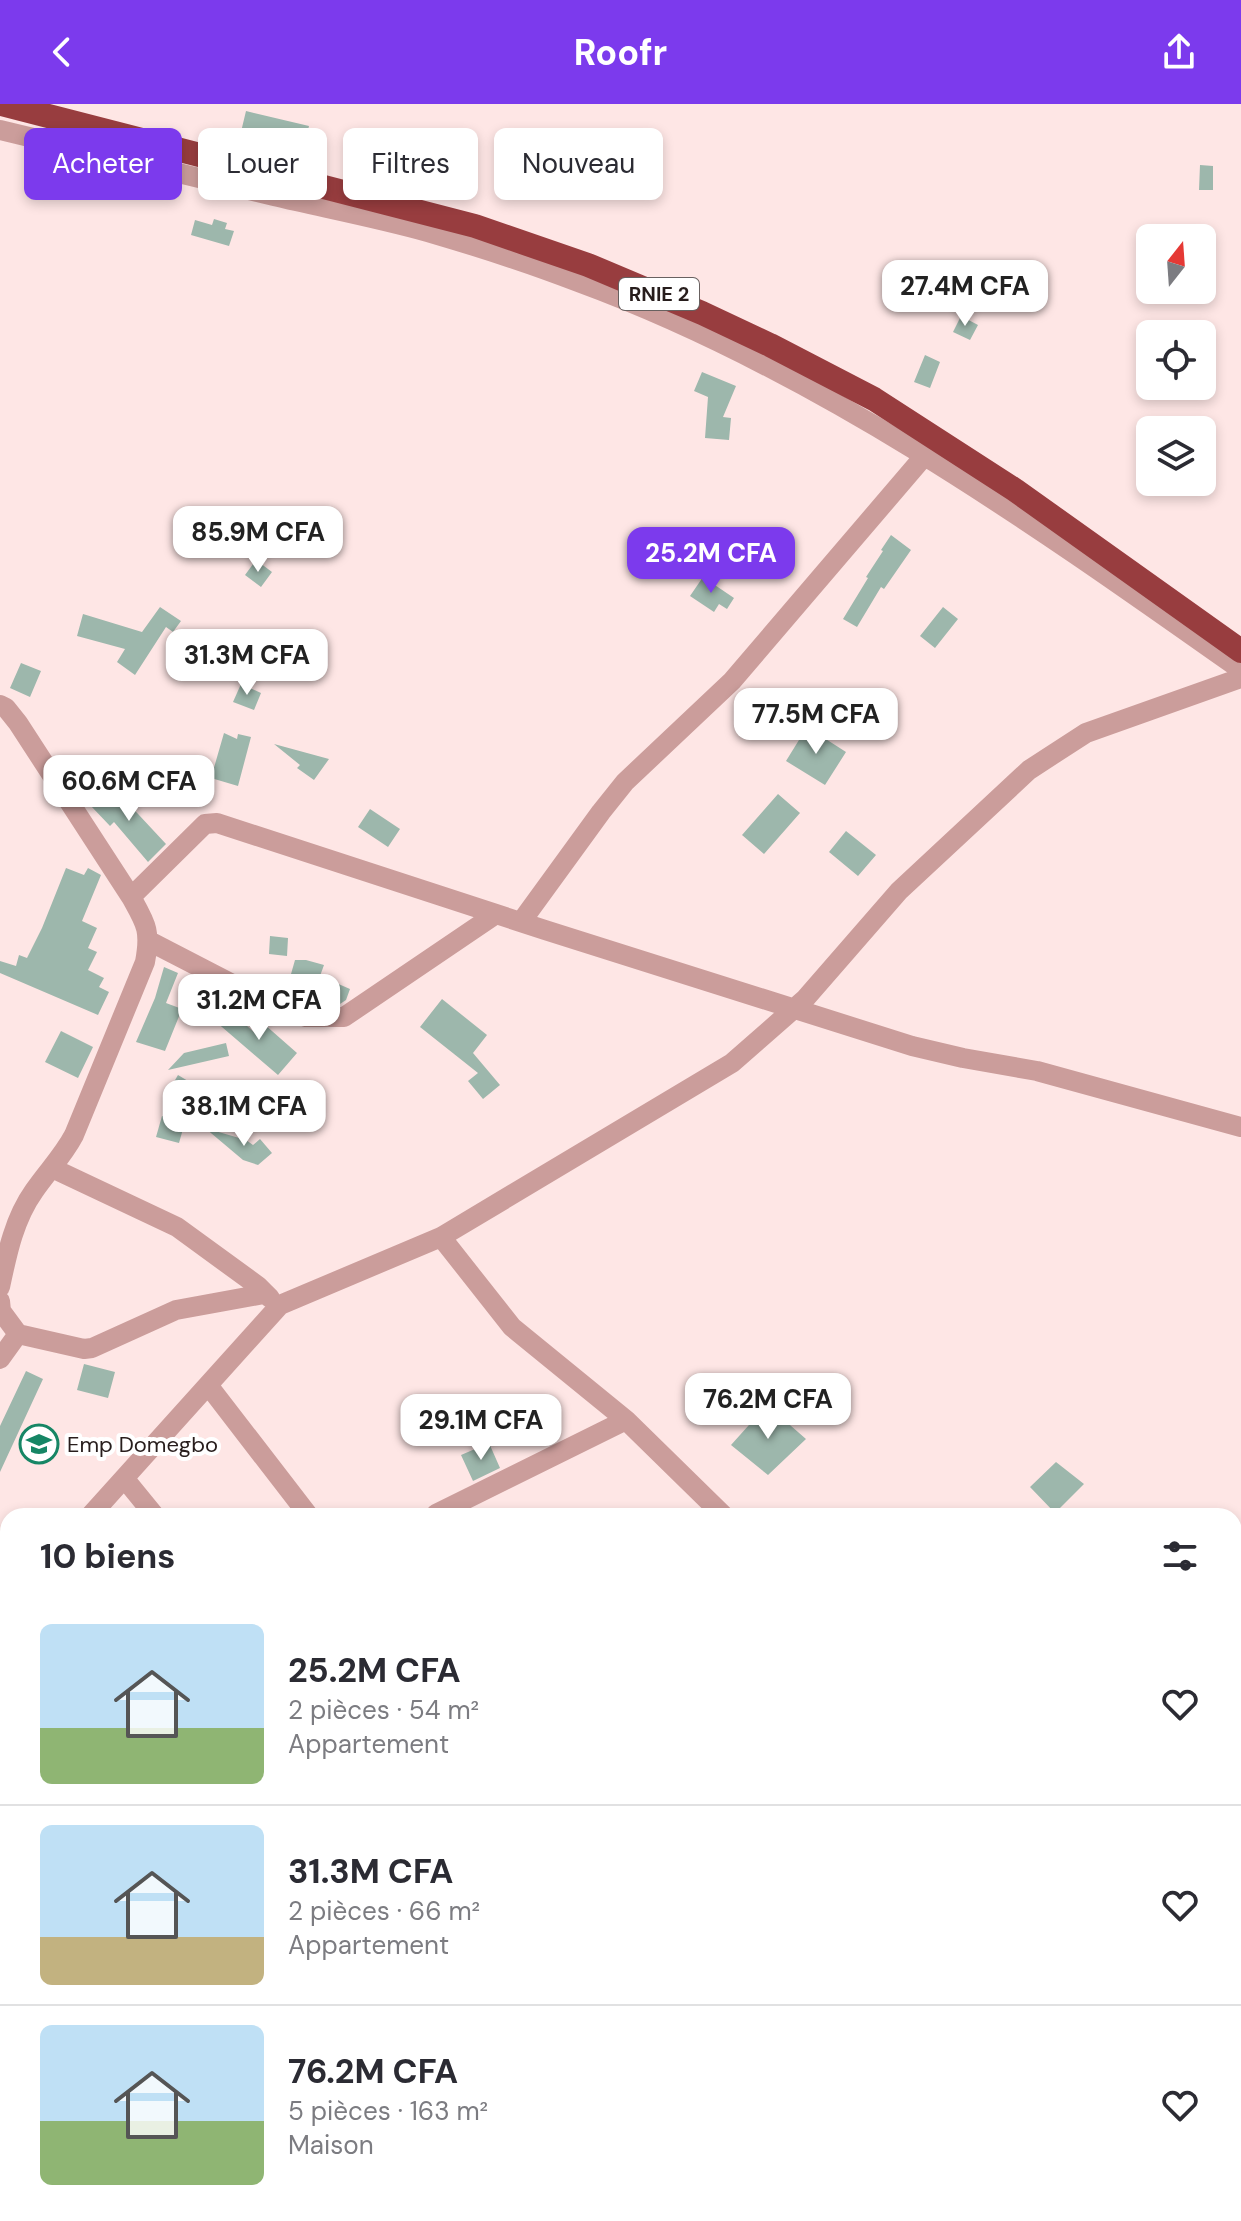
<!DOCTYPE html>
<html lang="fr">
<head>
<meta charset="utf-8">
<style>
  body { margin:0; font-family:"DM Sans",sans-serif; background:#f7f7f7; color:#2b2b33; height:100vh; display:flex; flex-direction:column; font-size:30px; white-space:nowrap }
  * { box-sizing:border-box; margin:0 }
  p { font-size:26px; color:#7c7c81 }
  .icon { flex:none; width:44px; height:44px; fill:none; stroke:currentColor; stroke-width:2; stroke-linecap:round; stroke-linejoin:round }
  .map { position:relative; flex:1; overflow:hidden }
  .details { position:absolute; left:0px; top:1404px; width:1242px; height:714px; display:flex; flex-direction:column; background:#fff; border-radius:24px 24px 0 0; box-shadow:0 4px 12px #0003 }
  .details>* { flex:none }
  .guide { position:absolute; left:24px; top:24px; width:800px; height:72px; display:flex; gap:16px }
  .needle { width:52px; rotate:17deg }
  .tools { position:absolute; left:1136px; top:120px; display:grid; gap:16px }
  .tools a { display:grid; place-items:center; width:80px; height:80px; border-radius:12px; background:#fff; box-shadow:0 4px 12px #0003; font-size:40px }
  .price { position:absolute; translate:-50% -68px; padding:0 18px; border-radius:16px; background:#fff; color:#222; font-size:26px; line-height:52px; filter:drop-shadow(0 2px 4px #0008) }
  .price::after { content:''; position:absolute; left:50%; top:48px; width:24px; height:18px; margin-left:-12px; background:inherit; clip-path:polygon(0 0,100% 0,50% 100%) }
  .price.current { background:#7c3aed; color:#fff }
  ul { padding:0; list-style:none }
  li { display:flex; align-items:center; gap:24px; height:200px; padding:0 40px }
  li+li { border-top:2px solid #e1e1e2 }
  li span { display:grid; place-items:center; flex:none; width:224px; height:160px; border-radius:12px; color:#555 }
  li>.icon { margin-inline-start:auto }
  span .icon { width:96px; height:96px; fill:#fffc; stroke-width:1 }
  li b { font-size:34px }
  h2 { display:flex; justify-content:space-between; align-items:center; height:96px; padding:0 40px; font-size:34px }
  .chip { padding:0 28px; border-radius:12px; background:#fff; box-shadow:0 4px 12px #0003; font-size:28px; line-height:72px }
  .chip.current { background:#7c3aed; color:#fff }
  header { display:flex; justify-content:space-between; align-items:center; height:104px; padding:0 40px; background:#7c3aed; color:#fff; font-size:36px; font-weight:700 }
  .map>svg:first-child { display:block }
</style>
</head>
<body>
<header><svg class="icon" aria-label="back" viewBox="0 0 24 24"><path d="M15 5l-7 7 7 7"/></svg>Roofr<svg class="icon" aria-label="share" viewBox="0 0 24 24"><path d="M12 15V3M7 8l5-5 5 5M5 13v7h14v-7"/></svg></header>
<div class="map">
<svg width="1241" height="2117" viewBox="0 0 1241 2117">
  <rect width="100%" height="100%" fill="#fee6e5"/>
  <path fill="#9db7ac" d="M246,7L309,22L303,47L240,32Z
    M1200,61L1213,62V86H1199Z
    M214,115L227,119L225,125L234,127L229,142L191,131L195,116L212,121Z
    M961,212L978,221L970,236L953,228Z
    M925,251L940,258L930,284L914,278Z
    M702,268L736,282L723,313L731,314L729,336L705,334L708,293L694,287Z
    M891,431L911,446L884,485L881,483L857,523L843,515L868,474L866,473L883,447L881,446Z
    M256,456L272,468L261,483L245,471Z
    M703,473L734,494L727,505L719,500L714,508L690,492Z
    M160,503L181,517L173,528L166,523L135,571L117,558L125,545L77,532L83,510L142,528Z
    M943,503L958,515L935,544L920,532Z
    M21,559L41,567L30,593L10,584Z
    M241,580L261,589L254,606L233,598Z
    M807,623L846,648L825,681L786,657Z
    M224,629L237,635L238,630L251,633L238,682L211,674Z
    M274,640L329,655L314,676L297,664L300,661Z
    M112,682L166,740L148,758L114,718L110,722L91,702Z
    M778,690L800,709L764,750L742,731Z
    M370,705L400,725L388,743L358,723Z
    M846,727L876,751L858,772L829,748Z
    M66,764L84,771L88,764L101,771L82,817L97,824L88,844L97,848L88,866L104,874L99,883L109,888L98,911L0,869V857L16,862L19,851L27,854L42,824Z
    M270,832L288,834L287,852L269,850Z
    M295,856H306L324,861L320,872L350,885L346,896L340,900H320L312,897L311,900H308L292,895L297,880L289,877Z
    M164,863L178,869L166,899L182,905L165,947L136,938L155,894Z
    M442,895L487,931L473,949L500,981L483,995L468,977L478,969L420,923Z
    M227,904L256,930L264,920L297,949L278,971L215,917Z
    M61,927L93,943L78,974L45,958Z
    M226,939L229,952L168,966L184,949Z
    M178,971L193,980L191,984L194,986L190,1001L168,988Z
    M162,1012L185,1018L179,1039L156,1033Z
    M205,1024L246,1036L253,1041L260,1035L272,1049L258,1061L243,1056Z
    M84,1260L115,1268L108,1294L77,1286Z
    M26,1267L43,1275L0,1368V1322Z
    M767,1301L806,1335L768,1371L731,1341Z
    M489,1339L500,1364L473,1377L461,1351Z
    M1056,1358L1084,1380L1055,1409L1030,1383Z"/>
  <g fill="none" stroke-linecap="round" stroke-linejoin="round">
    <path stroke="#cb9d9b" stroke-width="20" d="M0,26C91,48 183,70 274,92C325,104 378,114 428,128C479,143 529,159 578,178C818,266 1034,420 1241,566
      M0,601L6,604L18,619L131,793C146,820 151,826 145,858L74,1031C63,1052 47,1068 34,1087C14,1115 7,1150 0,1183
      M131,793L205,720L217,719L545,826L912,942L963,954L1037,967L1241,1023
      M521,818L601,708L625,678L732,577L932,343
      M149,837L279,904L306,913H344L496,810
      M52,1064L177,1123L258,1182L270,1194
      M441,1133L512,1223L626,1316L724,1412
      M0,1197L1,1207L18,1230L84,1245L92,1244L176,1206L264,1190
      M0,1255L18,1230
      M208,1281L309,1412
      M124,1374L155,1412
      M436,1410L626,1316
      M90,1412L280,1201L441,1133L732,959L805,895L899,787L1029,666L1086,629L1241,574
      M0,1509L8,1529
      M1234,1522L1241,1525
      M1234,1663L1241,1656
      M0,1952L8,1943
      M347,2110L353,2117
      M1105,2110L1116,2117"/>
    <path stroke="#983d3f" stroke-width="24" d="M2,0L475,122L588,161L702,209L770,241L874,295L1015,386L1241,547"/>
  </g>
  <defs>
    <symbol id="school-ring" viewBox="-11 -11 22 22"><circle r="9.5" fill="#fff" stroke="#168665" stroke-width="1.5"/><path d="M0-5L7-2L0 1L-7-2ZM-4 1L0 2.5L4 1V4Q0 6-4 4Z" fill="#168665"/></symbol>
  </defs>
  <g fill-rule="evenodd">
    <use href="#school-ring" x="17" y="1318" width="44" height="44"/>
  </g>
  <g text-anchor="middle" stroke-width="8" stroke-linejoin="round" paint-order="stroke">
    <rect fill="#fff" stroke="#686160" stroke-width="2" x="619" y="174" width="80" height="32" rx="6"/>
    <g font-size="20" font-weight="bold" fill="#271d1c">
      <text x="659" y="197">RNIE 2</text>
    </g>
    <g font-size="22" fill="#271d1c" stroke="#fff" text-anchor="start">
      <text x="67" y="1348">Emp Domegbo</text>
    </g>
  </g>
</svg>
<div class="tools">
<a><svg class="needle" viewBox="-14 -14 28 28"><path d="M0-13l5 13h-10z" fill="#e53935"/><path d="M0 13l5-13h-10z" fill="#7c7c81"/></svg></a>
<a><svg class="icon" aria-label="locate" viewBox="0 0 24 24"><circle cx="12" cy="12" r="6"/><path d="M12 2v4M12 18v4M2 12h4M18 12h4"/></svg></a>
<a><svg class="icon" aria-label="layers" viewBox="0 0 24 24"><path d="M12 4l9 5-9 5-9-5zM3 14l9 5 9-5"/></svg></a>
</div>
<b class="price" style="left:965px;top:224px">27.4M CFA</b>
<b class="price" style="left:258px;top:470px">85.9M CFA</b>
<b class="price current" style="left:711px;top:491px">25.2M CFA</b>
<b class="price" style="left:247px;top:593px">31.3M CFA</b>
<b class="price" style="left:816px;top:652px">77.5M CFA</b>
<b class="price" style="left:129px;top:719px">60.6M CFA</b>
<b class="price" style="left:259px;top:938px">31.2M CFA</b>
<b class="price" style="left:244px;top:1044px">38.1M CFA</b>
<b class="price" style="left:768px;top:1337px">76.2M CFA</b>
<b class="price" style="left:481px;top:1358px">29.1M CFA</b>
<div class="guide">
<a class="chip current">Acheter</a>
<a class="chip">Louer</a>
<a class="chip">Filtres</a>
<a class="chip">Nouveau</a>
</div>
<section class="details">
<h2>10 biens<svg class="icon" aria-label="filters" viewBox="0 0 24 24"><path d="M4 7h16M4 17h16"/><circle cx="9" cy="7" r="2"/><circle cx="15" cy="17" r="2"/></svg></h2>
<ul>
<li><span style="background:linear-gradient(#bfe0f5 65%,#8fb573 0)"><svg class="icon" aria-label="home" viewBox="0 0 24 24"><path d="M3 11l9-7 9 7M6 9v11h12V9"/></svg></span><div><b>25.2M CFA</b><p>2 pièces · 54 m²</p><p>Appartement</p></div><svg class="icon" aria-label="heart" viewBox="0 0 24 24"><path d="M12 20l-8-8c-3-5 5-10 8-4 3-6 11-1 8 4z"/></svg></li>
<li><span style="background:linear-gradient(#bfe0f5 70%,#c2b280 0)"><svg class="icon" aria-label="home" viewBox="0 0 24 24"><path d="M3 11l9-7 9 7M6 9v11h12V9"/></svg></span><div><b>31.3M CFA</b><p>2 pièces · 66 m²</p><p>Appartement</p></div><svg class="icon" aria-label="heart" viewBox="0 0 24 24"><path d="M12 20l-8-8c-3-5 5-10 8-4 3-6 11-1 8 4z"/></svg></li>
<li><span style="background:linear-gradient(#bfe0f5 60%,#8fb573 0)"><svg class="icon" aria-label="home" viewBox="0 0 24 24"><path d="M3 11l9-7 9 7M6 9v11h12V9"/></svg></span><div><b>76.2M CFA</b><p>5 pièces · 163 m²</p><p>Maison</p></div><svg class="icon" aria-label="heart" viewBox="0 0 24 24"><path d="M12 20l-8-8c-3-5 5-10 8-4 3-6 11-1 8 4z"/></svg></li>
</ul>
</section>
</div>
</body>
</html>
